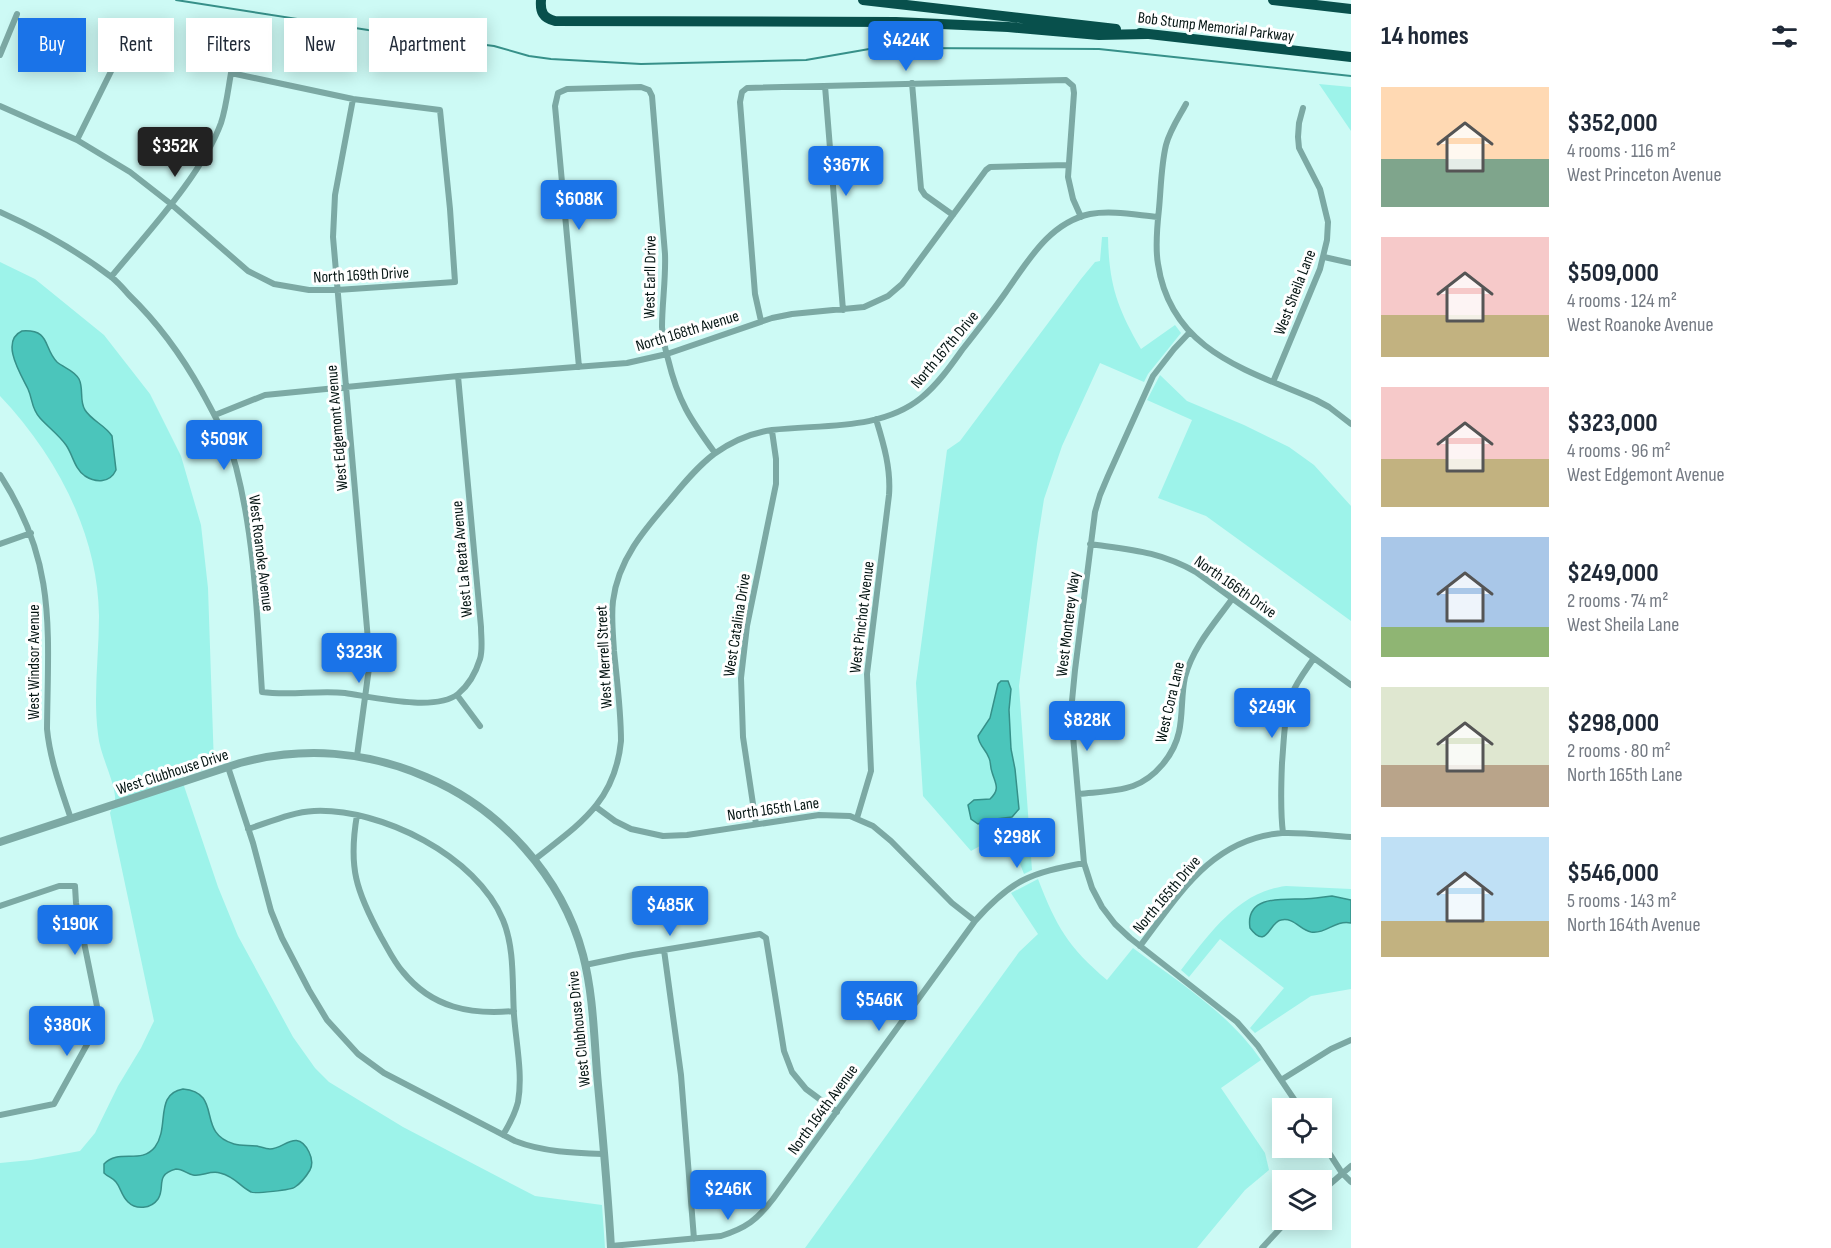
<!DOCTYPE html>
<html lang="en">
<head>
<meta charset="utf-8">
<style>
  body { margin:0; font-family:"Sofia Sans Condensed",sans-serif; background:#f2f2f3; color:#1f2937; height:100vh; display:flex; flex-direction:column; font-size:22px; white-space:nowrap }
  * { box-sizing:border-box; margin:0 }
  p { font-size:20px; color:#747a83 }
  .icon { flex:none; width:33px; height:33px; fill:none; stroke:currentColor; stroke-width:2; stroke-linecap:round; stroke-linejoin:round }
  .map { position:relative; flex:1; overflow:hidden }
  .panel { display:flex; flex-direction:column; background:#fff; width:480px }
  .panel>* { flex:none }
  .guide { position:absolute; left:18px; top:18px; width:570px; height:54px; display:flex; gap:12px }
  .tools { position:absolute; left:1272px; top:1098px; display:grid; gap:12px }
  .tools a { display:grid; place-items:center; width:60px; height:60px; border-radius:0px; background:#fff; box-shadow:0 3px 15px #0003; font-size:30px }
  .price { position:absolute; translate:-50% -51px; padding:0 14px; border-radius:6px; background:#1a73e8; color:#fff; font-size:20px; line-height:39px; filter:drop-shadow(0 2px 3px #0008) }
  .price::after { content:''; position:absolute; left:50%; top:36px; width:18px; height:14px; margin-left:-9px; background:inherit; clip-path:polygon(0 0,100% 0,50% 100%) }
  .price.on { background:#222; color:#fff }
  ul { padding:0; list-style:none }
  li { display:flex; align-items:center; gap:18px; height:150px; padding:0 30px }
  li span { display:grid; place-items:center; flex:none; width:168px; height:120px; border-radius:0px; color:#555 }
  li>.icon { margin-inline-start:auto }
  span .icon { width:72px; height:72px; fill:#fffc; stroke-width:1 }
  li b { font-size:26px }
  h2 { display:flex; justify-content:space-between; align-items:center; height:72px; padding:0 30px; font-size:26px }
  .tag { padding:0 21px; border-radius:0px; background:#fff; box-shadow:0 3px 15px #0003; font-size:21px; line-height:54px }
  .tag.on { background:#1a73e8; color:#fff }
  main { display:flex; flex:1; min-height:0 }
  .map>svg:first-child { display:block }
</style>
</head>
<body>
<main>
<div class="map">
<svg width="1351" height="1248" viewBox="0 0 1351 1248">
  <rect width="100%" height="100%" fill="#cdfaf5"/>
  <path fill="#9df3ea" d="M1319,84L1351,87V131Z
    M1102,237H1108C1109,284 1117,308 1141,349L1175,325L1181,333L1148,374L1144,382L1100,363L1062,446L1044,499L1037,544L1019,686L1032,870L1024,874L1011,841L1003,833L971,851L923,796L916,683L947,450L960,441L1081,279L1095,262L1100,261Z
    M0,262L35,279L104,335L150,394L181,456L201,525L208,588L214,765L181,777L218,887L238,936L293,1037L315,1068L329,1082L403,1127L535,1196L602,1205L605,1248H0V1163L31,1160L80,1151L95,1133L118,1086L141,1048L154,1021L110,813C112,808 116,801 115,796C113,777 100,755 98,734C93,695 99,655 99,616C98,533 56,455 0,396Z
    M1160,375L1187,401L1244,425L1289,447L1314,465L1351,506V621L1206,516L1158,498L1192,420L1147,400Z
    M1038,879C1056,926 1068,947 1107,980L1133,948C1178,982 1229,1013 1261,1060L1221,1088L1265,1153L1269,1170L1245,1190L1197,1248H805L1019,952L1038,934L1011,893Z
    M1286,886L1351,889V989L1311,996L1255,1033L1250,1028L1284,988L1220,939L1189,977L1181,970C1209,935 1237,892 1286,886Z"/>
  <path fill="#4bc5bb" stroke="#369089" stroke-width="1.5" d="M22,331C51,329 43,348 57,362C64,368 74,370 79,379C84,389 79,401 85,410C92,421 105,425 112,436L116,470C110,483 96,483 85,476C74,468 73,455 66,445C59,435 48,427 40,418C31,408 33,400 28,389C20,373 0,341 22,331Z
    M1001,681H1008L1011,689L1009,710L1011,749L1015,769L1019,809L1012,817L996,819L978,824L971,819L968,805L974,800L990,799C1001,789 995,783 992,772C990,767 991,762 989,758C986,749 979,746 978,736L990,718L998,684Z
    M1332,896L1351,900V923C1334,920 1327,934 1311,932C1300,930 1294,917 1281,920C1269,922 1267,951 1250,928C1245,896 1281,899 1303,899C1313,899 1322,897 1332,896Z
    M183,1089C224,1093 195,1133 234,1144C241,1146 249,1145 257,1146C261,1147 266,1149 270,1149C284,1149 297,1128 309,1152C312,1158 313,1164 310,1170C307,1175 301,1183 295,1187C292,1190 254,1194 251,1192C239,1186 236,1177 220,1173C210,1170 202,1177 193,1175C187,1174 183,1169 176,1169C154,1175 166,1187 158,1199C151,1209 136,1210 128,1202C121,1195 121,1188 116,1182C113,1178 108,1177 104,1173V1164C119,1148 141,1165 155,1147C170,1127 154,1094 183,1089Z"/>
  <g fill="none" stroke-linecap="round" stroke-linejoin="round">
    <path stroke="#369089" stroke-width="2" d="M176,0L368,30L494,46L529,56L551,59L641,64L806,60L875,48H900L1099,49L1351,76"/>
    <path stroke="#7ca9a4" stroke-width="6" d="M0,55L17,14
      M912,83L921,189L925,195L953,215
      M825,86L843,310
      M353,99L335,195L333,237L368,640L369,668L357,756
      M1186,104C1179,117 1170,130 1166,145C1161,166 1161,188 1159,209C1157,227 1155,247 1158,264C1171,351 1247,370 1316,400L1329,407L1351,424
      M0,106L77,140L130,172L171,204L248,271L274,284L309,290H337L455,282L450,209L440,110L353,99L231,73C228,90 226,108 221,123C202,175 147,233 111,277
      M77,140L130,33
      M0,212C38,229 76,250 110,276C117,281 123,288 129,295C159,324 182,356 202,392C215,416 229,441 236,467C255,540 257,617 262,692C290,696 318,690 345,693C373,697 435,712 458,694C469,685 476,672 480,659C483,649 481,637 481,627L458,376
      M1324,257L1351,263
      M761,321L755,294L740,102L742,92L747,88L1066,80L1073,86L1074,93L1068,177L1073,199L1081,217
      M1189,333L1174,349L1153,376L1108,476L1100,495L1095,512L1075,670L1072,701V724L1084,863L1092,888L1102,907L1115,924L1130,938L1237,1022L1258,1046L1300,1108
      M579,367L555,106L558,93L567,89L641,87L649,90L652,96L665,254C666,279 662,303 662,327C663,338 665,349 668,359C678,401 690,419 715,453
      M1273,382L1320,269L1327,240L1328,222L1320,189L1299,148L1298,137L1299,123L1303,108
      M215,415L265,395L458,376L627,363L667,354L772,318L792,314L864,307L888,296L902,284L986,170L990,167L1068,165
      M0,475C57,562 48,630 47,729C50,760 61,789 71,819
      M0,544L31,533
      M1090,544C1132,550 1158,551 1196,572L1351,685
      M457,695L480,726
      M228,767L253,843L271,911L282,938L309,990L327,1020L358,1054L384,1073L515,1141C543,1152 575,1153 604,1154
      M1079,794C1097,792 1116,792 1133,786C1155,778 1174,755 1179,732C1183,714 1181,695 1185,677C1193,647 1214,624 1232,599
      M596,807L615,821L631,829L663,836L687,835L819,815L850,816L873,826L891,841L952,903L975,921
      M357,815C348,867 356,891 381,937C388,949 394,962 403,972C432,1008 471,1015 514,1011
      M857,818L871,771L867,674L889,495C891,469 884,445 876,419
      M756,824L743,737L741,678L747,626L776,484V459L772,431
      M248,829C270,822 292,812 314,811C381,808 477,856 503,920C515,949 512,984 514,1015C516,1043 523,1074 518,1102C515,1114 509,1125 503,1135
      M1283,833C1280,810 1281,787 1282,763C1284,740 1284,716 1292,694C1297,681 1306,670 1314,658
      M534,860C578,825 615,803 621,741C621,711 617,681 614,651C613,634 611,617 613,601C618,560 644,530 670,500C683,484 697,467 714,454C731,442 751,433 772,430C821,424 880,431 921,398C937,385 950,367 962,350C977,331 992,312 1006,292C1028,261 1049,223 1090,214C1112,210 1136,215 1158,217
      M0,906L59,886H75L76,903L100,1021L54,1104L0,1115
      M1140,946C1179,895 1211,839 1282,833C1305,832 1329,836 1351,837
      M664,950L681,1075L694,1239
      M585,965L633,955L760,934L766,938L784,1051L792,1072L806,1089L837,1112
      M1281,1080L1331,1049L1351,1040
      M1322,1142L1342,1173L1351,1182
      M1322,1191L1351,1166
      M611,1246L721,1236C746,1228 757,1220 773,1199L975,921C1012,879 1031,873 1084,863
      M1262,1248L1288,1220"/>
    <path stroke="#7ca9a4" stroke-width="8" d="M0,842L240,763C303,746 367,751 426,777C500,808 562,876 583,955C594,997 594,1042 598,1085C603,1139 608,1194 611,1248"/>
    <path stroke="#08504c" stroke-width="10" d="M541,0C540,12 543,18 555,21L896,22L1008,27L1099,35L1147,34
      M863,0L1116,29
      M1273,0L1351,9
      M1140,33L1351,57"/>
  </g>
  <g text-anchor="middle" stroke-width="6" stroke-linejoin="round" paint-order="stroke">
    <g font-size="16" fill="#051513" stroke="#fff">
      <text transform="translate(1216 26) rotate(7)" y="6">Bob Stump Memorial Parkway</text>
      <text transform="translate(361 274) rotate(-3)" y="6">North 169th Drive</text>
      <text transform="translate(649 277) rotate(-89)" y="6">West Earll Drive</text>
      <text transform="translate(1294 292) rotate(-69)" y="6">West Sheila Lane</text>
      <text transform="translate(687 330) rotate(-17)" y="6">North 168th Avenue</text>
      <text transform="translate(944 349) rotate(-50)" y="6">North 167th Drive</text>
      <text transform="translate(336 428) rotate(-95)" y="6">West Edgemont Avenue</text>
      <text transform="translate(262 553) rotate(83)" y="6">West Roanoke Avenue</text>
      <text transform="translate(461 559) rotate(-95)" y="6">West La Reata Avenue</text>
      <text transform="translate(1236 586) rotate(35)" y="6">North 166th Drive</text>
      <text transform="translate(861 617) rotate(-83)" y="6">West Pinchot Avenue</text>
      <text transform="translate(1067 624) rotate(-83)" y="6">West Monterey Way</text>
      <text transform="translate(736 625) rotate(-81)" y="6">West Catalina Drive</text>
      <text transform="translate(603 657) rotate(-93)" y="6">West Merrell Street</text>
      <text transform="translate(33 662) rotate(-90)" y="6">West Windsor Avenue</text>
      <text transform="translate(1169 702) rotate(-77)" y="6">West Cora Lane</text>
      <text transform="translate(172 771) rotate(-18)" y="6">West Clubhouse Drive</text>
      <text transform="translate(773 808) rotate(-8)" y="6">North 165th Lane</text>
      <text transform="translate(1166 894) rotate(-50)" y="6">North 165th Drive</text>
      <text transform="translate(578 1029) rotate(-96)" y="6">West Clubhouse Drive</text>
      <text transform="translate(822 1109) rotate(-54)" y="6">North 164th Avenue</text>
    </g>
  </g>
</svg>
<div class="tools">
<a><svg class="icon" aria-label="locate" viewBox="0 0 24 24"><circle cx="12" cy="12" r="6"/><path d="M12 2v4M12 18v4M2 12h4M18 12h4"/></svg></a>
<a><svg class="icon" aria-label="layers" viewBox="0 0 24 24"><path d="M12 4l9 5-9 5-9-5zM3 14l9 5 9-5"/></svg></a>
</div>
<b class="price" style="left:906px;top:72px">$424K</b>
<b class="price on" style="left:175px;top:178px">$352K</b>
<b class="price" style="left:846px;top:197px">$367K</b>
<b class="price" style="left:579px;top:231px">$608K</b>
<b class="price" style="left:224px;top:471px">$509K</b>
<b class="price" style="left:359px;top:684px">$323K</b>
<b class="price" style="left:1272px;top:739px">$249K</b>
<b class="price" style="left:1087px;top:752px">$828K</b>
<b class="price" style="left:1017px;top:869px">$298K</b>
<b class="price" style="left:670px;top:937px">$485K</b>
<b class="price" style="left:75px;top:956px">$190K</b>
<b class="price" style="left:879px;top:1032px">$546K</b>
<b class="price" style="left:67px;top:1057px">$380K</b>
<b class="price" style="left:728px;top:1221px">$246K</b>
<div class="guide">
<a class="tag on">Buy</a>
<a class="tag">Rent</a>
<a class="tag">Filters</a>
<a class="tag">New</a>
<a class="tag">Apartment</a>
</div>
</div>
<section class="panel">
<h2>14 homes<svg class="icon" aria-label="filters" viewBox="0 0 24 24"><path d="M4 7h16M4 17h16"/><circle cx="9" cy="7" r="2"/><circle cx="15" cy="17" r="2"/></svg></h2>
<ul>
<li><span style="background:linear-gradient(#ffd9b3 60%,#7fa58c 0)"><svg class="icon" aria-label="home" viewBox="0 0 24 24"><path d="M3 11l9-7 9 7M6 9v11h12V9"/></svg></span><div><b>$352,000</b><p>4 rooms · 116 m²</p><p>West Princeton Avenue</p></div></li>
<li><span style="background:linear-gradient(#f6c9c9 65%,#c2b280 0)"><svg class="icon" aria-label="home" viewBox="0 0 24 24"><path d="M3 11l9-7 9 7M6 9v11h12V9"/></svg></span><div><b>$509,000</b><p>4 rooms · 124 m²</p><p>West Roanoke Avenue</p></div></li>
<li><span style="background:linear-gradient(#f6c9c9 60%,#c2b280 0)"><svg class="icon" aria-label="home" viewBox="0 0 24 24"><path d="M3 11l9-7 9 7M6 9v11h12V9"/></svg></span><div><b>$323,000</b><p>4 rooms · 96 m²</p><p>West Edgemont Avenue</p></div></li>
<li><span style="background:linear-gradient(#a9c7e8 75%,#8fb573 0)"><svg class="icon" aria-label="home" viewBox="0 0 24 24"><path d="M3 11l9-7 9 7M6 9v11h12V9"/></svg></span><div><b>$249,000</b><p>2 rooms · 74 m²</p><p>West Sheila Lane</p></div></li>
<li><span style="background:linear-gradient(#dfe7d0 65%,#b9a48a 0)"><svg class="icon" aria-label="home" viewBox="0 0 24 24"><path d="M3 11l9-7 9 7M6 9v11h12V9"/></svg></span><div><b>$298,000</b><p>2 rooms · 80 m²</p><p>North 165th Lane</p></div></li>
<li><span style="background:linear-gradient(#bfe0f5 70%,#c2b280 0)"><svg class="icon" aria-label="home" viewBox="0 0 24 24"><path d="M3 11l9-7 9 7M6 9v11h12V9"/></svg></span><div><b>$546,000</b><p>5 rooms · 143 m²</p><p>North 164th Avenue</p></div></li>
</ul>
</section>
</main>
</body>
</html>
